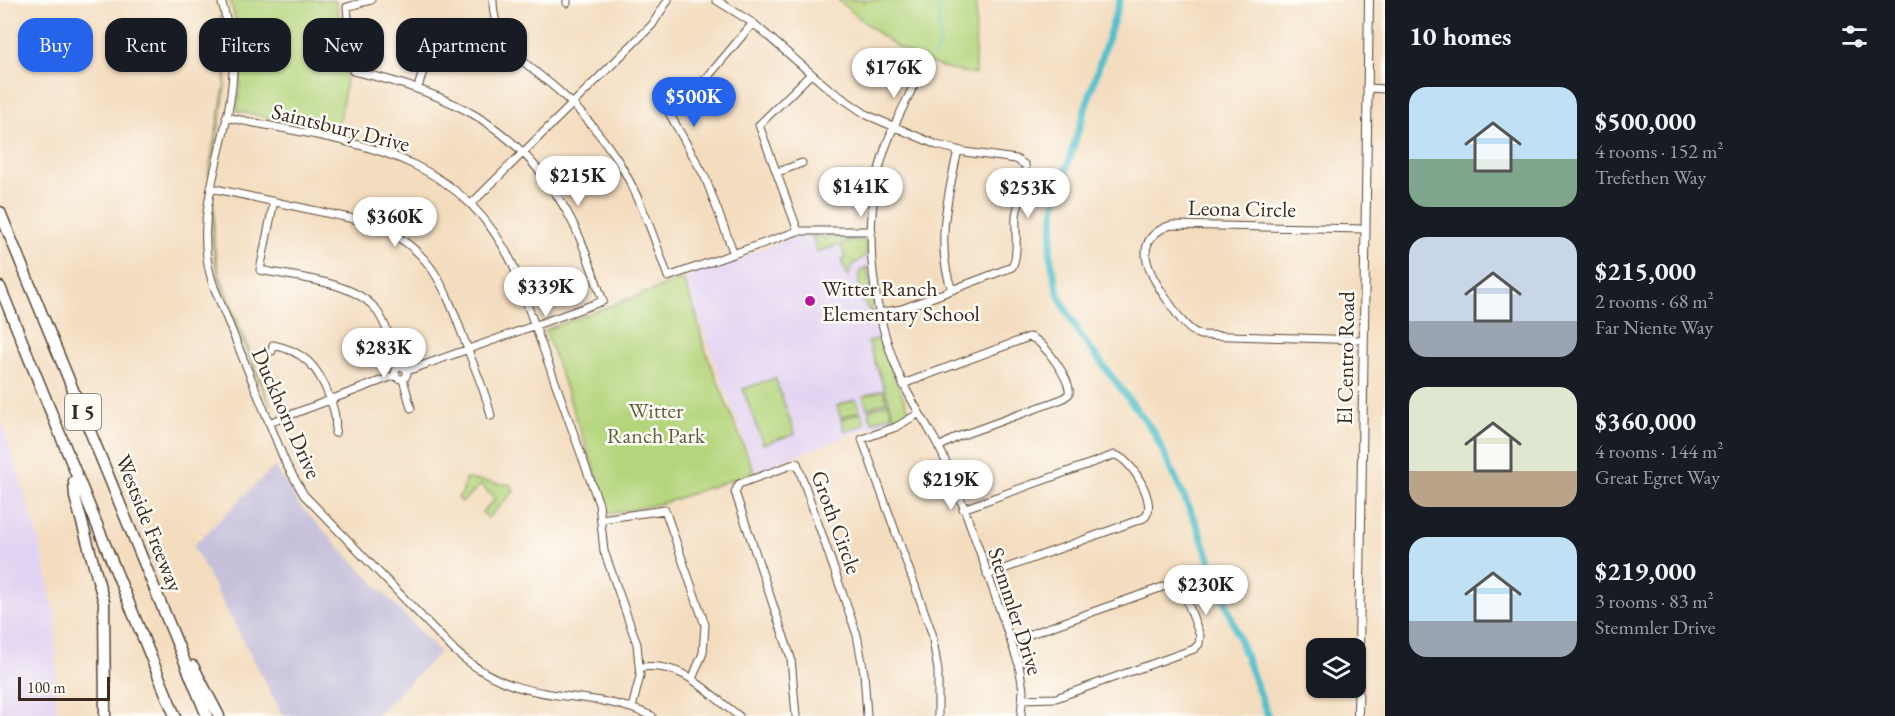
<!DOCTYPE html>
<html lang="en">
<head>
<meta charset="utf-8">
<style>
  body { margin:0; font-family:"EB Garamond",serif; background:#242831; color:#f1f3f6; height:100vh; display:flex; flex-direction:column; font-size:22px; white-space:nowrap }
  * { box-sizing:border-box; margin:0 }
  p { font-size:20px; color:#9ea1a6 }
  .icon { flex:none; width:33px; height:33px; fill:none; stroke:currentColor; stroke-width:2; stroke-linecap:round; stroke-linejoin:round }
  .map { position:relative; flex:1; overflow:hidden }
  .details { display:flex; flex-direction:column; background:#171b24; width:510px }
  .details>* { flex:none }
  .top-card { position:absolute; left:18px; top:18px; width:570px; height:54px; display:flex; gap:12px }
  .controls { position:absolute; left:1306px; top:638px; display:grid; gap:12px }
  .controls a { display:grid; place-items:center; width:60px; height:60px; border-radius:12px; background:#171b24; box-shadow:0 2px 4px #0004; font-size:30px }
  .scale { position:absolute; left:18px; bottom:15px; width:92px; box-sizing:border-box; padding-left:6px; border:3px solid #3b2a1e; border-top:0; font-size:16px; line-height:21px; white-space:nowrap; color:#3b2a1e; -webkit-text-stroke:4px #fdfcf7; paint-order:stroke }
  .price { position:absolute; translate:-50% -51px; padding:0 14px; border-radius:21px; background:#fff; color:#222; font-size:20px; line-height:39px; filter:drop-shadow(0 2px 3px #0008) }
  .price::after { content:''; position:absolute; left:50%; top:36px; width:18px; height:14px; margin-left:-9px; background:inherit; clip-path:polygon(0 0,100% 0,50% 100%) }
  .price.active { background:#2563eb; color:#fff }
  ul { padding:0; list-style:none }
  li { display:flex; align-items:center; gap:18px; height:150px; padding:0 24px }
  li span { display:grid; place-items:center; flex:none; width:168px; height:120px; border-radius:18px; color:#555 }
  li>.icon { margin-inline-start:auto }
  span .icon { width:72px; height:72px; fill:#fffc; stroke-width:1 }
  li b { font-size:26px }
  h2 { display:flex; justify-content:space-between; align-items:center; height:72px; padding:0 24px; font-size:26px }
  .chip { padding:0 21px; border-radius:18px; background:#171b24; box-shadow:0 2px 4px #0004; font-size:21px; line-height:54px }
  .chip.active { background:#2563eb; color:#fff }
  main { display:flex; flex:1; min-height:0 }
  .map>svg:first-child { display:block }
</style>
</head>
<body>
<main>
<div class="map">
<svg width="1385" height="716" viewBox="0 0 1385 716">
  <rect width="100%" height="100%" fill="#fdfcf7"/>
  <filter id="ink" filterUnits="userSpaceOnUse"><feTurbulence type="fractalNoise" baseFrequency=".0167" numOctaves="2"/><feDisplacementMap in="SourceGraphic" scale="12" xChannelSelector="R" yChannelSelector="G"/><feConvolveMatrix kernelMatrix="1 2 1 2 8 2 1 2 1" color-interpolation-filters="sRGB"/></filter>
  <filter id="wash" filterUnits="userSpaceOnUse"><feTurbulence type="fractalNoise" baseFrequency=".008" numOctaves="4" result="noise"/><feDisplacementMap in="SourceGraphic" scale="24" xChannelSelector="R" yChannelSelector="G"/><feGaussianBlur stdDeviation="1.35" result="paint"/><feColorMatrix in="noise" values="0 0 0 0 0 0 0 0 0 0 0 0 0 0 0 0 0 1.4 0 .05"/><feComposite in="paint" operator="in"/></filter>
  <g filter="url(#wash)">
    <rect width="100%" height="100%" fill="#f4ddbf"/>
    <path fill="#e3d3f2" d="M802,234L865,238L878,334L908,409L901,416L755,471L684,278Z
      M0,416L40,542L56,620V716H0Z"/>
    <path fill="#c6c0da" d="M275,466L300,506L440,652L376,716H283L193,546Z"/>
    <path fill="#b5d57d" stroke="#78804e" stroke-width="1.5" d="M230,0H335C351,55 349,76 337,132L237,111C243,72 242,38 230,0Z
      M838,0H976L975,74C916,67 882,38 838,0Z
      M220,15C235,71 219,121 208,176L225,84V52Z
      M214,206V246L219,273L270,405C245,343 203,273 214,206Z
      M812,237L855,238V239L817,252Z
      M862,239L866,243V255L852,266L848,277L841,259L845,257L841,246Z
      M867,267L873,312V313C862,307 856,282 860,271Z
      M683,279L696,314L704,347L754,472L667,502L610,514L545,330Z
      M880,338L889,366L909,410L906,415L896,421L868,342Z
      M775,378L795,434L763,444L743,389Z
      M883,390L887,401L867,408L863,396Z
      M856,399L860,411L841,418L837,406Z
      M888,403L892,415L872,422L868,410Z
      M861,412L865,424L845,431L841,419Z
      M465,479L511,485L514,491L488,518L482,512L495,499L481,485L462,502L458,498L463,492Z"/>
    <g fill="none" stroke-linecap="round" stroke-linejoin="round">
      <path stroke="#53c0cb" stroke-width="1.5" d="M934,56L940,45L938,0"/>
      <path stroke="#53c0cb" stroke-width="7" d="M1120,0L1055,204L1050,255L1059,297L1080,335L1154,432L1196,523L1268,716"/>
    </g>
  </g>
  <g filter="url(#ink)">
    <g fill="none" stroke-linecap="round" stroke-linejoin="round">
      <defs>
        <path id="minor" d="M221,0C228,23 234,47 233,72C230,145 188,214 214,287L286,464L304,495L455,651C524,712 581,684 652,716
          M371,0L347,7L353,71C447,92 518,124 567,212C583,240 592,271 603,301L407,371
          M493,0C493,48 529,64 560,92C582,112 601,135 617,159C640,196 654,237 668,277L798,231H872
          M716,0L753,23L829,89L867,115L937,145L965,152L1016,159L1025,165C1029,181 1018,200 1016,216C1015,231 1019,254 1012,267L902,309L879,313
          M567,3V0
          M917,79C906,102 893,125 885,149C861,220 870,304 898,372C910,403 932,429 945,460C973,526 995,597 1019,665L1023,690L1021,716
          M418,87L427,59
          M1367,88L1385,89
          M226,117C343,143 455,144 513,265L599,504L604,551L637,644L640,676L632,708
          M778,172L802,163
          M211,188L363,221C433,244 445,288 468,350C476,372 486,393 491,416
          M274,201L260,270C293,277 356,281 377,311C388,327 393,349 399,367
          M472,203L652,25L668,0
          M798,231L759,125L811,74
          M734,254L705,177L668,111L705,80L753,23
          M952,290C935,245 948,196 958,150
          M1363,340L1200,335C1185,329 1177,314 1168,301C1151,277 1127,240 1171,225L1365,229
          M272,351L273,345C304,351 318,367 329,396C334,409 337,419 335,433
          M395 373a6 6 0 1 1 12 0a6 6 0 1 1-12 0Z
          M403,379L411,408
          M903,384L1029,337C1042,338 1072,381 1069,394L1062,399L957,437L939,447
          M918,414L896,427L862,439L932,633L938,671V716
          M269,423L396,375
          M963,509L1114,455C1130,456 1160,506 1144,518L987,575
          M601,519L665,510L705,625L703,653L692,679
          M1011,641L1174,583L1183,590L1200,636L1199,644L1194,649L1056,698L1023,699
          M640,667C686,662 705,692 739,716
          M796,716L791,658L735,492L739,484L797,463L857,635L864,673L867,716"/>
        <path id="major" d="M1358,716L1369,0"/>
        <path id="highway" d="M0,212L207,716
          M0,287L175,716
          M74,481L75,497L104,602L105,716
          M193,666L219,716"/>
      </defs>
      <use href="#minor" stroke="#574536" stroke-width="9"/>
      <use href="#major" stroke="#574536" stroke-width="10"/>
      <use href="#highway" stroke="#574536" stroke-width="13"/>
      <use href="#minor" stroke="#fff" stroke-width="7"/>
      <use href="#major" stroke="#fff" stroke-width="8"/>
      <use href="#highway" stroke="#fff" stroke-width="10"/>
    </g>
  </g>
  <circle fill="#b5179e" stroke="#fdfcf7" stroke-width="2" cx="810" cy="301" r="6"/>
  <g text-anchor="middle" stroke-width="5" stroke-linejoin="round" paint-order="stroke">
    <rect fill="#fdfcf7" stroke="#75695f" stroke-width="1.5" x="65" y="394" width="36" height="36" rx="4.5"/>
    <g font-size="21" font-weight="bold" fill="#3b2a1e">
      <text x="83" y="419">I 5</text>
    </g>
    <g font-size="22" fill="#3b2a1e" stroke="#fdfcf7">
      <text transform="translate(341 127) rotate(14)" y="8">Saintsbury Drive</text>
      <text transform="translate(1242 208) rotate(1)" y="8">Leona Circle</text>
      <text transform="translate(1345 358) rotate(-89)" y="8">El Centro Road</text>
      <text transform="translate(287 413) rotate(66)" y="8">Duckhorn Drive</text>
      <text transform="translate(837 522) rotate(70)" y="8">Groth Circle</text>
      <text transform="translate(150 523) rotate(68)" y="8">Westside Freeway</text>
      <text transform="translate(1016 611) rotate(72)" y="8">Stemmler Drive</text>
    </g>
    <g font-size="22" fill="#3b2a1e" stroke="#fdfcf7" text-anchor="start">
      <text x="822" y="296">Witter Ranch<tspan x="822" dy="25">Elementary School</tspan></text>
    </g>
    <g font-size="22" fill="#605d3a" stroke="#fdfcf7">
      <text x="656" y="418">Witter<tspan x="656" dy="25">Ranch Park</tspan></text>
    </g>
  </g>
</svg>
<div class="controls">
<a><svg class="icon" aria-label="layers" viewBox="0 0 24 24"><path d="M12 4l9 5-9 5-9-5zM3 14l9 5 9-5"/></svg></a>
</div>
<div class="scale">100 m</div>
<b class="price" style="left:894px;top:99px">$176K</b>
<b class="price active" style="left:694px;top:128px">$500K</b>
<b class="price" style="left:578px;top:207px">$215K</b>
<b class="price" style="left:861px;top:218px">$141K</b>
<b class="price" style="left:1028px;top:219px">$253K</b>
<b class="price" style="left:395px;top:248px">$360K</b>
<b class="price" style="left:546px;top:318px">$339K</b>
<b class="price" style="left:384px;top:379px">$283K</b>
<b class="price" style="left:951px;top:511px">$219K</b>
<b class="price" style="left:1206px;top:616px">$230K</b>
<div class="top-card">
<a class="chip active">Buy</a>
<a class="chip">Rent</a>
<a class="chip">Filters</a>
<a class="chip">New</a>
<a class="chip">Apartment</a>
</div>
</div>
<section class="details">
<h2>10 homes<svg class="icon" aria-label="filters" viewBox="0 0 24 24"><path d="M4 7h16M4 17h16"/><circle cx="9" cy="7" r="2"/><circle cx="15" cy="17" r="2"/></svg></h2>
<ul>
<li><span style="background:linear-gradient(#bfe0f5 60%,#7fa58c 0)"><svg class="icon" aria-label="home" viewBox="0 0 24 24"><path d="M3 11l9-7 9 7M6 9v11h12V9"/></svg></span><div><b>$500,000</b><p>4 rooms · 152 m²</p><p>Trefethen Way</p></div></li>
<li><span style="background:linear-gradient(#c9d6e8 70%,#9aa5b1 0)"><svg class="icon" aria-label="home" viewBox="0 0 24 24"><path d="M3 11l9-7 9 7M6 9v11h12V9"/></svg></span><div><b>$215,000</b><p>2 rooms · 68 m²</p><p>Far Niente Way</p></div></li>
<li><span style="background:linear-gradient(#dfe7d0 70%,#b9a48a 0)"><svg class="icon" aria-label="home" viewBox="0 0 24 24"><path d="M3 11l9-7 9 7M6 9v11h12V9"/></svg></span><div><b>$360,000</b><p>4 rooms · 144 m²</p><p>Great Egret Way</p></div></li>
<li><span style="background:linear-gradient(#bfe0f5 70%,#9aa5b1 0)"><svg class="icon" aria-label="home" viewBox="0 0 24 24"><path d="M3 11l9-7 9 7M6 9v11h12V9"/></svg></span><div><b>$219,000</b><p>3 rooms · 83 m²</p><p>Stemmler Drive</p></div></li>
</ul>
</section>
</main>
</body>
</html>
